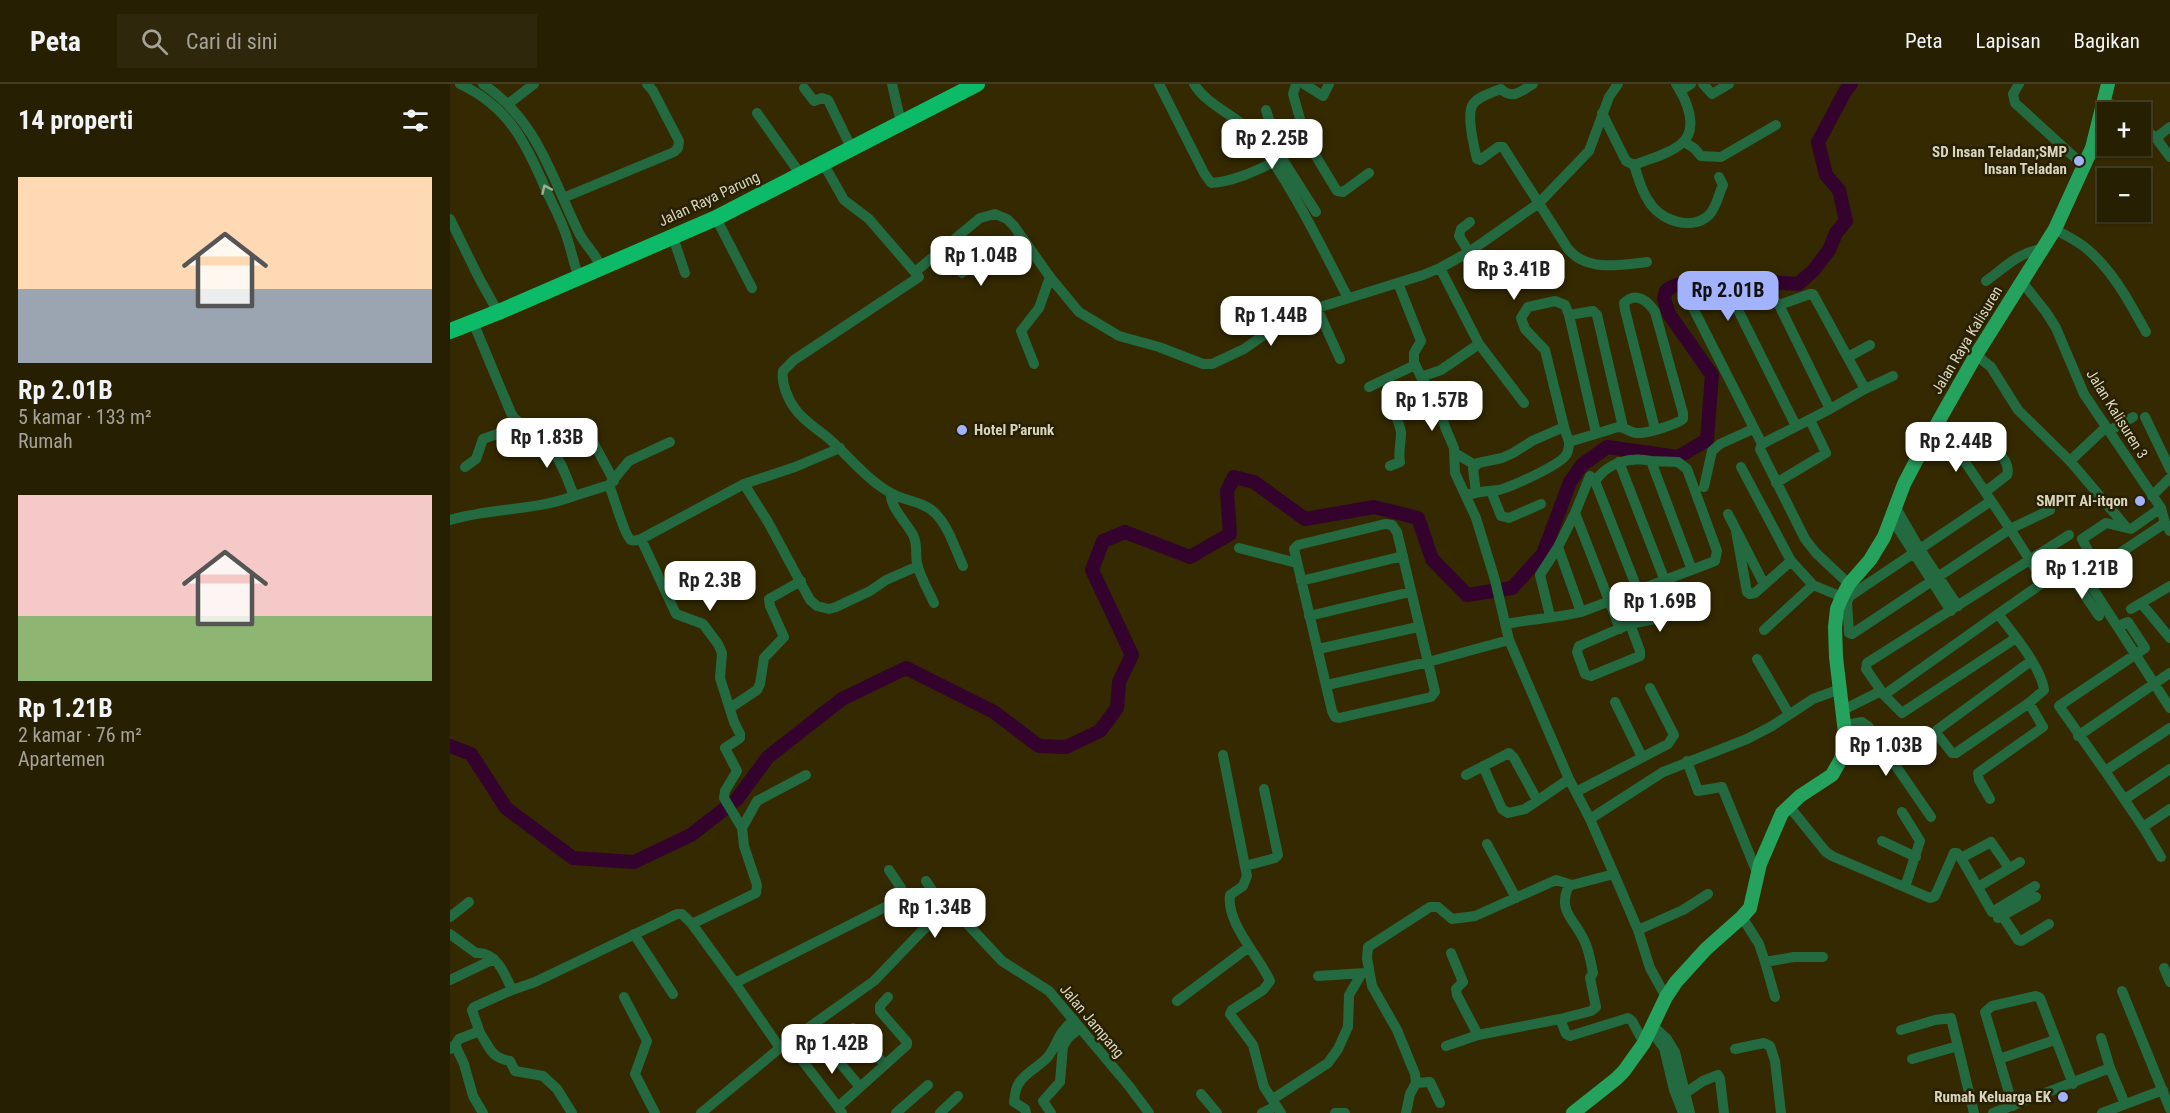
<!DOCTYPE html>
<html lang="id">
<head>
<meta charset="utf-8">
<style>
  body { margin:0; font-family:"Roboto Condensed",sans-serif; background:#2f270b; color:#f1f3f6; height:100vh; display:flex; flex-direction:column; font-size:22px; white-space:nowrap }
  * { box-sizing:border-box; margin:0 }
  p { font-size:20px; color:#a4a299 }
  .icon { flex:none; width:33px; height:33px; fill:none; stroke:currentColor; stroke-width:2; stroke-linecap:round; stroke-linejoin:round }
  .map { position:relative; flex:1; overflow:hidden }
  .drawer { display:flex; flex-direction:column; background:#271f01; width:450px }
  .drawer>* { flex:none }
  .buttons { position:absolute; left:1647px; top:18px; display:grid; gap:12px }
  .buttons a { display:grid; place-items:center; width:54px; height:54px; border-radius:0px; background:#271f01; box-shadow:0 2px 4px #0004,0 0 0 2px #433d23; font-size:30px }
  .price { position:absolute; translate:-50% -51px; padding:0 14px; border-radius:12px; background:#fff; color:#222; font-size:20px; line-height:39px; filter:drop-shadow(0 2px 3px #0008) }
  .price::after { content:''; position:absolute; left:50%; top:36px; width:18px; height:14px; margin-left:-9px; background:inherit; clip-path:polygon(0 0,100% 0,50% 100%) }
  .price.on { background:#a2b2fd; color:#111 }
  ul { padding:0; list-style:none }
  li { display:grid; align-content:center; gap:12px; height:318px; padding:0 18px }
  li span { display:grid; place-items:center; height:186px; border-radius:0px; color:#555 }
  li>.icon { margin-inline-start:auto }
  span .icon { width:108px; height:108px; fill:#fffc; stroke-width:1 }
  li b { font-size:26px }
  h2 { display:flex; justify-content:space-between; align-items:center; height:72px; padding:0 18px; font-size:26px }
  header { display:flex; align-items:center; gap:36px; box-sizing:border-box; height:84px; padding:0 30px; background:#271f01; border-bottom:2px solid #433d23 }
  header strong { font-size:28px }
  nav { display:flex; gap:33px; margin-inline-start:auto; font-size:21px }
  .search { width:420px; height:54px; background:#2f270b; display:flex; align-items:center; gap:15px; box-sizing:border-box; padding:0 21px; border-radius:0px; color:#a4a299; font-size:22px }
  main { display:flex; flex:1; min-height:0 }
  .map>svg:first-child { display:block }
</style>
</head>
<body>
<header>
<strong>Peta</strong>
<div class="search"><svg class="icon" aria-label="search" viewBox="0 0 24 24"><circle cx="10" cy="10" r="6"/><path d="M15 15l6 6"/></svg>Cari di sini</div>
<nav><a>Peta</a><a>Lapisan</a><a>Bagikan</a></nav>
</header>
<main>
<section class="drawer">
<h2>14 properti<svg class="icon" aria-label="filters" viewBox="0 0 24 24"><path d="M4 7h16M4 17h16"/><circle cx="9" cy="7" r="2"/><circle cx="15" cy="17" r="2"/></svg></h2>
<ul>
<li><span style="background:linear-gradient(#ffd9b3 60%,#9aa5b1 0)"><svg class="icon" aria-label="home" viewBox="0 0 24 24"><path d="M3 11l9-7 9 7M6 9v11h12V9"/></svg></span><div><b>Rp 2.01B</b><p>5 kamar · 133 m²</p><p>Rumah</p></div></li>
<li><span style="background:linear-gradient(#f6c9c9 65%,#8fb573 0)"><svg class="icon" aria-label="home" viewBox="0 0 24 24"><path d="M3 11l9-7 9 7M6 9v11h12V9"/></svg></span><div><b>Rp 1.21B</b><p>2 kamar · 76 m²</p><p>Apartemen</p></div></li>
</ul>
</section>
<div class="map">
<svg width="1720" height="1029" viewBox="0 0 1720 1029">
  <rect width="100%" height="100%" fill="#342901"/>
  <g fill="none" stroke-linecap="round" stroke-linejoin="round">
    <path stroke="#33032d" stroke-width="14" d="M0,662L21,670L56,724L123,774L184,778L241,751L287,715L318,673L392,615L456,584L544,628L589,662L616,663L650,647L667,624L669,598L682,571L642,486L653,457L675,448L740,473L780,450L777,407L784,393L804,398L855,435L924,423L968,434L982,475L1017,511L1062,504L1093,470L1120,398L1132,381L1157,363L1228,373L1257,356L1262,291L1219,230L1214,215L1216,207C1233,189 1322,198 1348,200L1363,187L1379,166L1386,149L1396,137L1389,106L1376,91L1368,58L1396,6L1401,0"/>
    <path stroke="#246a40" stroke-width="10" d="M10,0C59,23 76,59 96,106C104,123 113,139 118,157C122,169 124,181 129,193
      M33,0C88,37 101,92 129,149C135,161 146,170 151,183
      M442,0L449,30
      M709,0L754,89L761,99C782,98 803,88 822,79
      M744,0C759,24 790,32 806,54C843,103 870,160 898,214
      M846,0L843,10L856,56L887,107L893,108L919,89
      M854,0L873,12L879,0
      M1083,0C1072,7 1062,16 1051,5C1043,8 1026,13 1022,22C1017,33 1024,63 1027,75L1030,76L1048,63H1053L1118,165C1137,188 1171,181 1197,178
      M1253,0L1262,10L1279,0
      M1569,0L1563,10L1565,19L1634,82
      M354,4L364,17L372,14L378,16L398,57
      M1230,7L1241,0
      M1655,16L1672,28
      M58,20L84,0
      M816,26L831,73L866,128
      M307,29L346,84
      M1152,29L1176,77L1184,81C1199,75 1219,70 1231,60C1250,45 1236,15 1226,0
      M1690,42L1706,54L1720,73
      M1706,54L1720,43
      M1234,58L1244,64L1251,72L1271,73L1326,41
      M831,73L856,56
      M373,79L394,116L419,135L469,193L344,276L333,287C331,299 338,316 346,326C354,337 366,344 377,353C398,371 415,394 439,408C453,417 473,417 485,429C499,443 505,465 513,482
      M1184,81C1188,92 1191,106 1198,116C1209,136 1241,148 1259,131C1267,123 1268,111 1273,101L1269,93
      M113,114L224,68L228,64L229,57L203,7L197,0
      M266,134L302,204
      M0,135L29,194L44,221
      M1605,145C1616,152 1628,157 1637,165C1664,188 1679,218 1696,248
      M223,153L235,189
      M491,167L510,187L512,189L519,184L528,189L546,171L571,152
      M1019,168L1009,152L1011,145L1020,138
      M990,184L1029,260L1074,319
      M465,188L530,134L545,130L557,135L564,142L600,193L629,228L669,252L709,263L753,280H762L794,265L847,228L867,224L973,191L990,184L1019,168L1089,119L1139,67L1159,13L1168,0
      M1536,197C1554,184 1571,166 1594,165
      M1572,198L1596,228L1606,244L1634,310L1711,424L1715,439L1720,447
      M948,199L971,257L964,269V278L971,293L989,321L995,343L1004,364L1005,389L1026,434L1045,496L1059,556L1119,695L1140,735L1164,790L1188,846L1200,884L1216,913
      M1279,208L1243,209L1238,214L1312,360
      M1329,221C1318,206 1296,209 1279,208L1346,342
      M867,224L890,275
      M1119,231L1143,227L1147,231L1173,343
      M23,238L61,329C70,344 78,341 90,351C107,366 116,391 124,412L159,401L179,377L220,358
      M1526,271L1541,283L1568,326L1620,377L1677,444
      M1398,273L1420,261
      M584,280L571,247L589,224L600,193
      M971,293L991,286L1029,260
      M919,303L965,281
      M989,321L1012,310L1015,311L1025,322
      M1380,325L1415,305
      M1695,333L1720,385
      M1114,343L1095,266L1075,245L1071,234L1078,223L1105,217L1115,221L1119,231L1146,349
      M1659,347L1683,333
      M1477,357L1502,374L1515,378L1560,445L1402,550L1399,549L1397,518L1400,512L1541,417
      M97,358L118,347L135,343L164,397
      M1005,369L1025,381
      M1511,375L1539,358L1543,360C1549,369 1561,380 1557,391L1535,408
      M1620,377L1656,343
      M1169,378L1215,497
      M940,382L950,378C948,368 951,359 951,349C950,338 943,330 944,320L947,317L977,303
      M15,383L26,375L33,355L70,342
      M1291,383L1341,477L1363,501L1392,513
      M1145,397C1158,379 1179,372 1201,377L1242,486
      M1326,399L1376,369L1360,336
      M294,400L345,383L390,364
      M159,401C163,410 175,453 181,456C184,457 188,456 191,455L294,400L318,438L360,516L367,522L379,525L386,523L420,507L436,496L468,482
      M1254,403L1262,367L1270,360L1303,345
      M1041,407L1051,432L1059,434L1091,420
      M441,409C439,422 457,439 463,451C468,460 465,469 467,479C470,493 478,506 484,519
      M1026,409C1033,407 1041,407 1049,406C1061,403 1110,381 1116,371C1119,367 1119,363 1119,358
      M1016,411L1026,409L1023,385L1028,379L1052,374L1063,369L1082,357L1114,343L1119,358L1168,343C1175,343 1179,348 1186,349C1196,350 1225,341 1233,335V329L1205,228C1198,217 1186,207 1174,219L1175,226L1205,345
      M1702,412L1720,394
      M1446,424L1469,464L1508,522
      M1125,429L1170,545
      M1278,430L1314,500
      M1442,435L1501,527
      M0,436C40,424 84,427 124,412
      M1715,439L1637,491L1636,494L1720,624
      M1286,447L1297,508L1300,510L1305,509L1341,477
      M191,455L226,530L253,540L268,560L272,569L270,594L284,638L290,650V654L275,664L287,687L275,707L274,714L292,744
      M1108,463L1131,528
      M789,464L847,479
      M851,497L953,472
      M1594,498L1634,472
      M1399,500L1366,469L1355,455L1310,365L1312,360L1380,325L1329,221L1360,210H1363L1415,305L1443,292
      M1691,519L1720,554
      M1681,525L1720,502
      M859,532L960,508
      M1100,532L1090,491L1108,463L1125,429L1140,392L1145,397L1188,507
      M1649,532L1622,493L1623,489L1643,476L1632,455L1656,439L1681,445L1711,424
      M1056,540C1081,535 1107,534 1131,528L1265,477L1267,467L1237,385L1228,378L1201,377
      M1180,540L1190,567V572L1141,592L1135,590L1127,568L1129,562L1180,540L1234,529
      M1314,546L1363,501
      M1566,554L1452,629L1434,611L1416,585L1417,579L1619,451
      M868,565L968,543
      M1307,575L1339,630
      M877,601L978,578L985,608L981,613L889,634L885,633L882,627L844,465L848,461L935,440L942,441L947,448L978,578L1059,556
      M1434,611L1548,530
      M1165,618L1192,673
      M1579,619L1506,669H1502L1487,650V646L1581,577
      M280,624L307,606L310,600L314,574L334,553L320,522L319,515L351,497
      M1393,626L1431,607
      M1395,641L1412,638L1419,643L1481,733
      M1628,652L1720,589
      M773,671L797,792L793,802L780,811C776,839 809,872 820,897L813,906L782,926L780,930L803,961L814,1003L831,1029
      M1237,677L1248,707L1272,703L1308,791
      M1033,682L1052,725L1058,729L1075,725L1119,695
      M1655,687L1609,622L1695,564L1678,538L1668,542
      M1016,691L1059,669L1064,674L1087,716
      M1126,708L1218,660L1224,651L1200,604
      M1540,715L1529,696L1528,689L1593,643L1579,619L1594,606C1591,583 1562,548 1548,530L1594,498L1560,445L1600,426
      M1675,715L1720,685
      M1338,721L1376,768L1382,772L1480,814L1485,812L1504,769H1507L1511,774L1542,828L1585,802
      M1452,728L1470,757L1455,803
      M1140,735L1213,688L1297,655L1322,642L1363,615L1390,605
      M1693,743L1720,725
      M1432,757L1466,773
      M1037,760L1066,814
      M1711,773L1693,743L1655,687L1720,644
      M1511,774L1541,758L1559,784
      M795,782L825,774L828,771L814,705
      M476,797L496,827
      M1528,803L1570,778
      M0,833L19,818
      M1292,833L1309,860L1315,878L1344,873H1373
      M1553,833L1568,856L1571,857L1599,840
      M1548,834L1586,813
      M242,840L306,809L307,801L294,762L292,744L307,717L356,691
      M1188,846L1233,826L1258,810
      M0,850L26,869C46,867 55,890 62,906L85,898L227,830H232L242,840L285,899L330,964
      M184,850L223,910
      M1001,869L1013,898L1006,905L1007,911L1028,951L1110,935L1116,950L1120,952L1178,934L1182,937L1194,959
      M1315,878L1325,913
      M1714,884L1720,898
      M868,892L915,889
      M0,896L44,875
      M285,899L449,816L453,811L451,804L439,786
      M1672,907L1720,1025
      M174,913L197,957L185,990L205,1029
      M727,917L799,863
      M1110,935L1141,927L1146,923L1140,894L1143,889C1141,878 1139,866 1134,856C1124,834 1107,828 1119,801
      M1203,942L1217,955L1225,968L1240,1029
      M403,944L435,981
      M1451,946L1485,936L1501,934L1524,1029
      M30,949L22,926L24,923L62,906
      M1205,952L1214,964L1224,1006L1233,1029
      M1651,954L1660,984
      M338,958L388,1023
      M5,961L9,955L27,948L30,949C41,965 40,973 60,977L65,987L93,992L107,1005L122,1029
      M376,962L410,1003
      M996,962L1028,951
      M0,965L5,961L14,980L23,1012L33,1029
      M1285,965L1314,959L1320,962L1325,977L1331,1029
      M1462,975L1508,962
      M1549,975L1605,956
      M966,999L980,998L990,1019
      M751,1010L767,1029
      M1234,1010L1253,997L1268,991L1270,995L1274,1029
      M823,1015L878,979L888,965L898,943L899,911L912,889
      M1563,1022L1535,928L1542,922L1586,912L1590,914L1623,1000
      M251,1029L330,964L424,897L472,847L496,827L508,830L552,877L599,907L679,1002L699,1029
      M392,1029L388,1023L457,961V958L430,927V922L438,913
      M446,1029L478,1001
      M490,1029L508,1012
      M576,1029L575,1025L564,1018C565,1011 565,1005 569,999C575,989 588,983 597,974C609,959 606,950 624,936
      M601,1029L593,1017L610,998L613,962L618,954L630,944
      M812,1029L826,1022
      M885,1029H895
      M956,1029L960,1010L966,999L965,990L947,946L922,902L917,874L918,863L980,823H988L1002,835L1025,832L1106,796L1122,801L1164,790
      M1543,1029L1660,984L1675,1020
      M1652,1029L1713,1006"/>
    <path stroke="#25a35e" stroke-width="14" d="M1123,1029L1166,995L1174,987L1194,959L1216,913L1226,898L1256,865L1292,833L1300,824L1310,780L1332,729L1350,712L1382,691L1391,675L1395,661V649L1386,573L1385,543L1387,525L1392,513L1399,500L1420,476L1434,453L1454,400L1466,377L1526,271L1605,145L1642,64L1658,0"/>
    <path stroke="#0cba68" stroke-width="16" d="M0,247L51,227L266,134L527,0"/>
  </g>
  <defs><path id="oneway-chevron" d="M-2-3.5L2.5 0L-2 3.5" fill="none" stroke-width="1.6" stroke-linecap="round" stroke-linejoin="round" transform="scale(1.5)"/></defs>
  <use stroke="#9aaf93" href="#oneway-chevron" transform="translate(96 105) rotate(-114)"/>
  <g fill="#a2b2fd" stroke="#282003" stroke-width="2">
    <circle cx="1629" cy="77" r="6"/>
    <circle cx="512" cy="346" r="6"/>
    <circle cx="1690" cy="417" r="6"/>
    <circle cx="1613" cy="1013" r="6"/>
  </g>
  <g text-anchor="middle" stroke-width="5" stroke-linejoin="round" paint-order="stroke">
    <g font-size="15" font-weight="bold" fill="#dad4bf" stroke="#282003" text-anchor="end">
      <text x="1617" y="73">SD Insan Teladan;SMP<tspan x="1617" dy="17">Insan Teladan</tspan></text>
      <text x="524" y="351" text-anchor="start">Hotel P'arunk</text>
      <text x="1678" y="422">SMPIT Al-itqon</text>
      <text x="1601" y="1018">Rumah Keluarga EK</text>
    </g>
    <g font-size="15" fill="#dad4bf" stroke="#282003">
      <text transform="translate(259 115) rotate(-25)" y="5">Jalan Raya Parung</text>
      <text transform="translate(1517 256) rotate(-59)" y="5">Jalan Raya Kalisuren</text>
      <text transform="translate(1667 330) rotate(58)" y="5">Jalan Kalisuren 3</text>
      <text transform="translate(642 937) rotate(50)" y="5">Jalan Jampang</text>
    </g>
  </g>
</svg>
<div class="buttons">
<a>+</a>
<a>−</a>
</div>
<b class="price" style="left:822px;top:86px">Rp 2.25B</b>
<b class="price" style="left:531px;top:203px">Rp 1.04B</b>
<b class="price" style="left:1064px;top:217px">Rp 3.41B</b>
<b class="price on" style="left:1278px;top:238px">Rp 2.01B</b>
<b class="price" style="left:821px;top:263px">Rp 1.44B</b>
<b class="price" style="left:982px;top:348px">Rp 1.57B</b>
<b class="price" style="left:97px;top:385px">Rp 1.83B</b>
<b class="price" style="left:1506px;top:389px">Rp 2.44B</b>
<b class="price" style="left:1632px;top:516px">Rp 1.21B</b>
<b class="price" style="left:260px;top:528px">Rp 2.3B</b>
<b class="price" style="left:1210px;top:549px">Rp 1.69B</b>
<b class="price" style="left:1436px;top:693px">Rp 1.03B</b>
<b class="price" style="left:485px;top:855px">Rp 1.34B</b>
<b class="price" style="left:382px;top:991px">Rp 1.42B</b>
</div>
</main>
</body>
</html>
